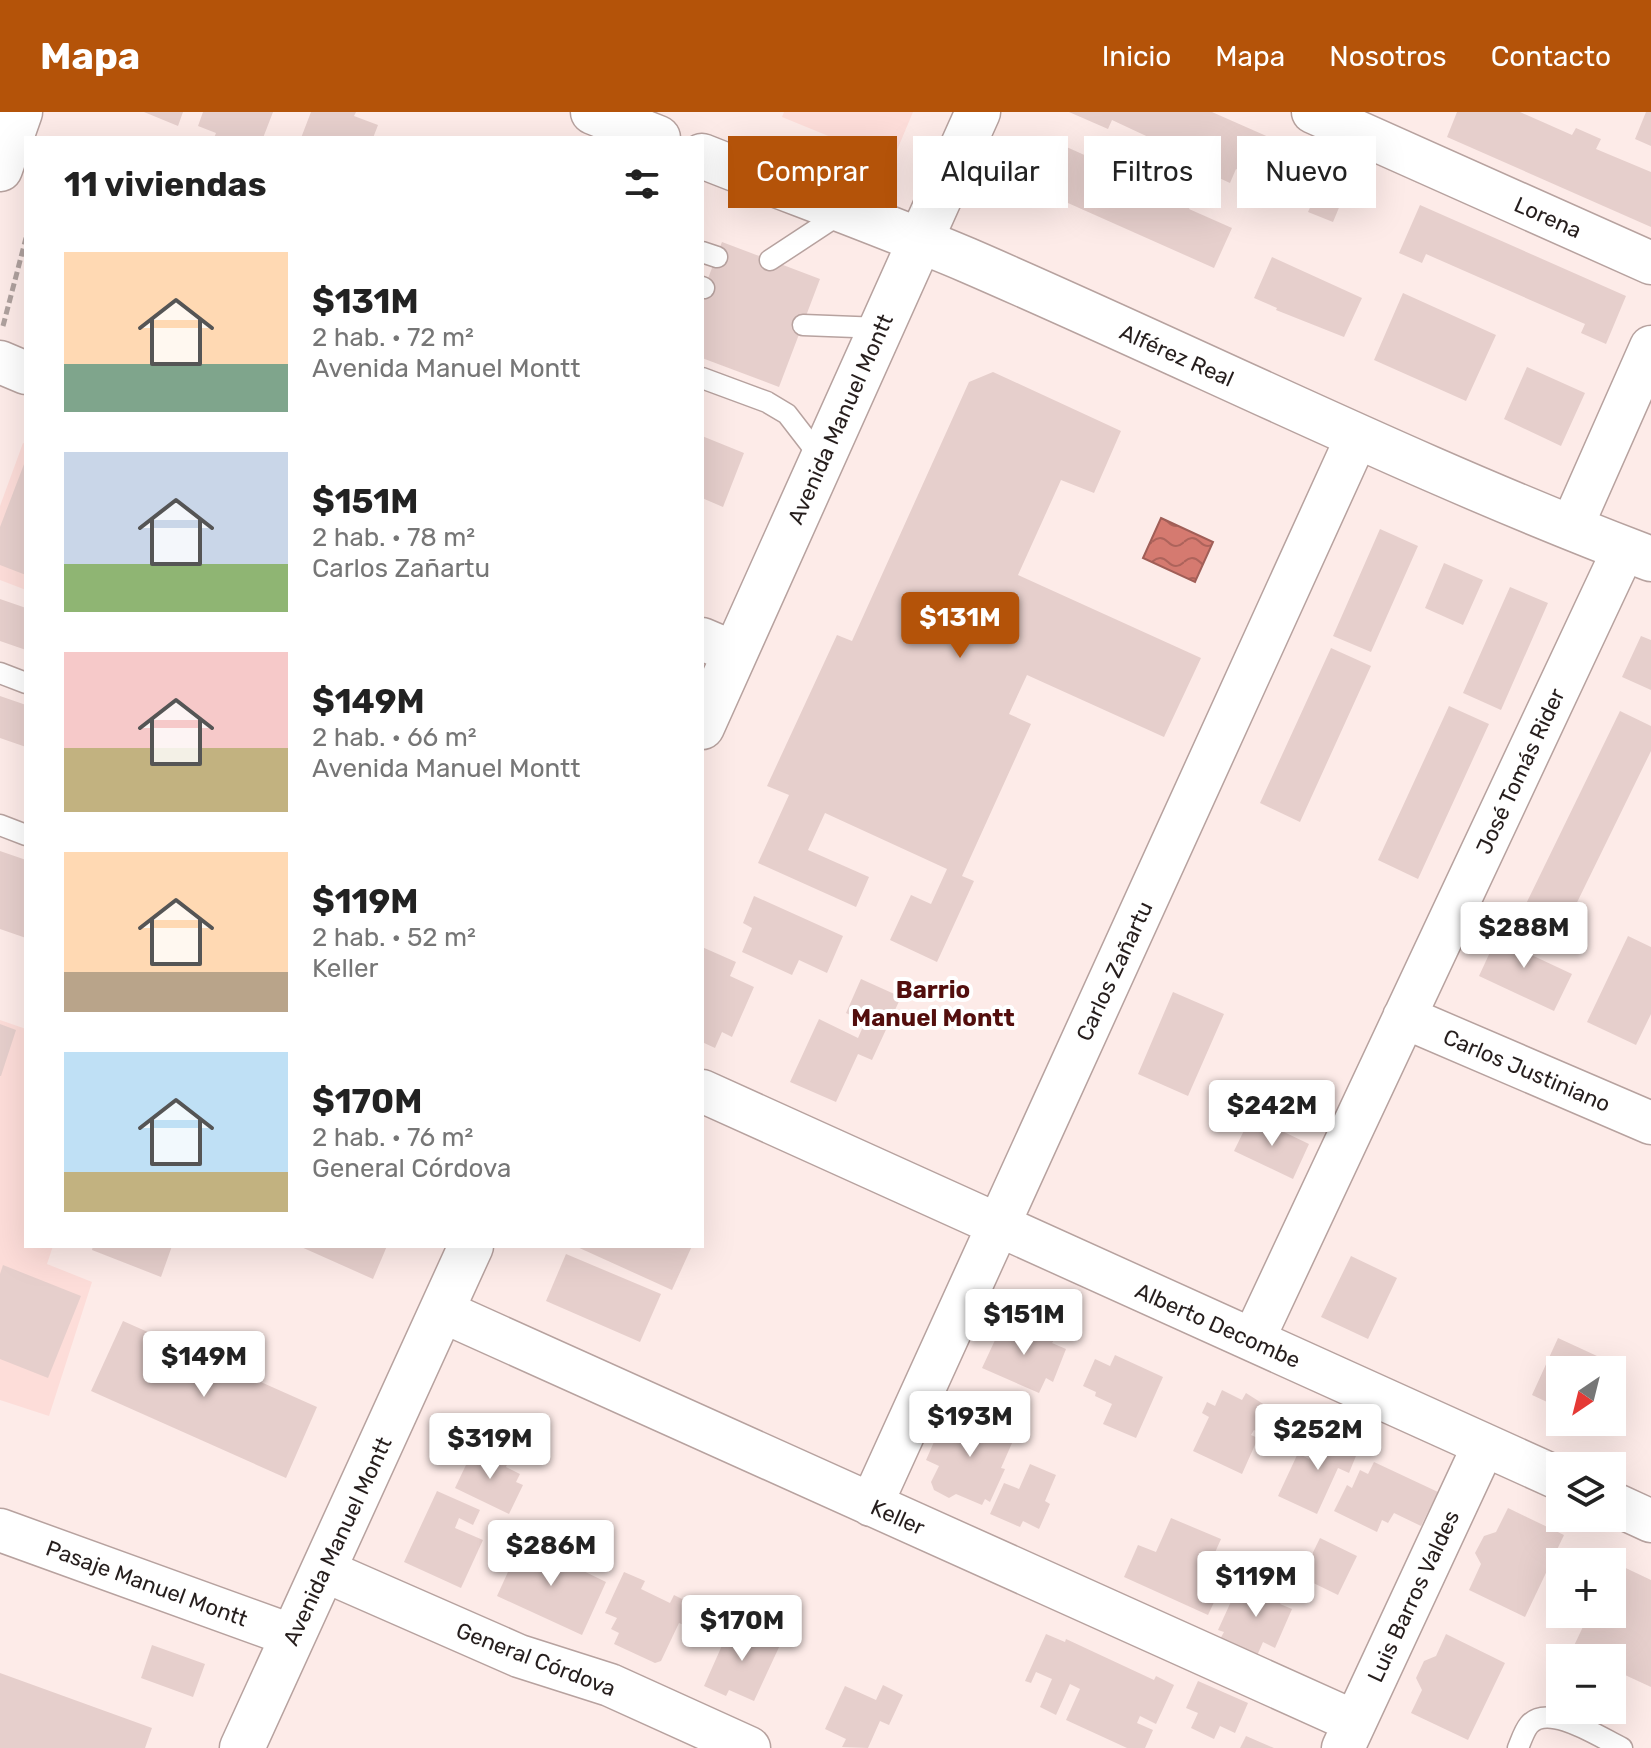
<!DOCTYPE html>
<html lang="es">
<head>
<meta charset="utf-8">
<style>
  body { margin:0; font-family:Rubik,sans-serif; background:#f6f6f6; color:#222; height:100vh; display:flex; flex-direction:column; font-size:30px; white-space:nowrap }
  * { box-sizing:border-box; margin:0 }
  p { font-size:26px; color:#767676 }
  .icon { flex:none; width:44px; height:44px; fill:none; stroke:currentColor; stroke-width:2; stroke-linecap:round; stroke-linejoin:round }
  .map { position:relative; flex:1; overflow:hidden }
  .drawer { position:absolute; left:24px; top:24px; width:680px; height:1112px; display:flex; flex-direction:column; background:#fff; border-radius:0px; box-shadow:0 8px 32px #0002 }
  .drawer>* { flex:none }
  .banner { position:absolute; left:728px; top:24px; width:760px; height:72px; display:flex; gap:16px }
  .needle { width:52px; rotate:215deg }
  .tools { position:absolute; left:1546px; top:1244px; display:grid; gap:16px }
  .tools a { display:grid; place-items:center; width:80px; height:80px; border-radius:0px; background:#fff; box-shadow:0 8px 32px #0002; font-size:40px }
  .price { position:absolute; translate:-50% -68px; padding:0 18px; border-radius:8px; background:#fff; color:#222; font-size:26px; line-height:52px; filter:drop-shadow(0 2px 4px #0008) }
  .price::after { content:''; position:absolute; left:50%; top:48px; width:24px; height:18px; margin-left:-12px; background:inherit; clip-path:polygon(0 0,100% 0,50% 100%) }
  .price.active { background:#b45309; color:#fff }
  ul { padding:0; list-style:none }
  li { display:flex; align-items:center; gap:24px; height:200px; padding:0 40px }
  li span { display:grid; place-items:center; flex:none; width:224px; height:160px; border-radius:0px; color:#555 }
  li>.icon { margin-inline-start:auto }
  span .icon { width:96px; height:96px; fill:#fffc; stroke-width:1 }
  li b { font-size:34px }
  h2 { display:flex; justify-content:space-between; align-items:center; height:96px; padding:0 40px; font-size:34px }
  .chip { padding:0 28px; border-radius:0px; background:#fff; box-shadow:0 8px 32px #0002; font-size:28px; line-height:72px }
  .chip.active { background:#b45309; color:#fff }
  header { display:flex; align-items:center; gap:48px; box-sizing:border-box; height:112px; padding:0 40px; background:#b45309; color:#fff }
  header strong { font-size:38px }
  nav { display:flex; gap:44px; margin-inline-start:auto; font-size:28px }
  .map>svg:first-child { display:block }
</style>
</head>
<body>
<header>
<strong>Mapa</strong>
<nav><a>Inicio</a><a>Mapa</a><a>Nosotros</a><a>Contacto</a></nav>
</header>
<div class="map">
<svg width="1651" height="1636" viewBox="0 0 1651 1636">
  <defs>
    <pattern id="water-waves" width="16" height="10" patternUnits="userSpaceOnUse" patternTransform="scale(2)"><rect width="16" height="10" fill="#d57a70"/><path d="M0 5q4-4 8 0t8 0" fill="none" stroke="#ad635b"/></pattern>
  </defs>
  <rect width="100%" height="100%" fill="#fdebe8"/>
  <path fill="#fdddd9" d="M784,0H913L892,50L782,5Z
    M23,331L26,332V478L0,468V394Z
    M0,908L26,917V1134H53L47,1152L92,1170L49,1304L0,1288Z"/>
  <path fill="url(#water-waves)" stroke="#a05e57" stroke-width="2" d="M1161,406L1213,430L1195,470L1143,446Z"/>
  <path fill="#e6cfcc" d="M144,0H183L178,14Z
    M203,0H273L263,26H214L216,21L198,14Z
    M311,0H356L354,4L378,13L373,26H301Z
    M1069,0H1212L1353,62L1333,110L1308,100L1313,89L1236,57L1230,71L1206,60L1210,51L1181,38L1177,48L1155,38L1159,30L1112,8L1108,17Z
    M1457,0H1520L1572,23L1576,16L1601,27L1596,37L1651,60V115L1447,25Z
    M1646,0H1651V34L1635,27Z
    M1062,33L1192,91L1189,97L1232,116L1214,156L1041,79Z
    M1420,93L1626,184L1606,232L1581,221L1585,212L1426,142L1422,151L1399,141Z
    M722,130L820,167L779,275L702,246V182Z
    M1272,145L1362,186L1344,225L1276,198L1277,196L1254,186Z
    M1403,181L1496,223L1466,289L1374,248Z
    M1527,255L1585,281L1561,334L1504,307Z
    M993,260L1121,319L1094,381L1061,368L1018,463L1201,546L1164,625L1027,563L1009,602L1031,612L962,764L974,769L937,850L890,828L911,783L931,792L947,757L825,701L808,738L869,765L856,795L758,751L789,683L767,674L837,523L852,529L969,270Z
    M702,324L744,341L723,395L702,386Z
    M26,347V463L0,453V415Z
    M1380,417L1418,434L1371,540L1333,524Z
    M1444,451L1483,468L1463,513L1425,496Z
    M1510,475L1548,491L1501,598L1463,581Z
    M0,487L26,496V538L0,529Z
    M1641,524L1651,528V578L1622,565Z
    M1331,536L1371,554L1300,710L1260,691Z
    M0,584L26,593V635L0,626Z
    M1449,594L1489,612L1418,767L1378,748Z
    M1620,599L1651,614V639L1564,817L1523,798Z
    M0,739L26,748V826L0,817Z
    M754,784L843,824L827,861L799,848L792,863L742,840L752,816L743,811Z
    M1504,810L1531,822L1523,839L1572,862L1554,899L1479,864Z
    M1628,824L1651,835V902L1636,933L1587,910Z
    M702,835L736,850L730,864L754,875L732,925L722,920L715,936L702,930Z
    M861,867L901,885L872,948L858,942L836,990L790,970L819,907L858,926L865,910L846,901Z
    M1173,880L1224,902L1188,984L1138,962Z
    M0,912L16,918L1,964H0Z
    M1251,1004L1309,1032L1293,1067L1234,1039Z
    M93,1134H172L161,1165L92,1138Z
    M299,1134H387L373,1167Z
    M575,1134H692L672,1178Z
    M566,1142L661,1182L640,1230L546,1189Z
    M1351,1144L1397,1166L1368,1227L1321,1205Z
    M3,1153L81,1184L48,1266L0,1247V1162Z
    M123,1209L317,1295L286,1366L91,1279Z
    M1003,1211L1024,1221L1026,1215L1054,1228L1052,1231L1066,1237L1053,1270L1046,1266L1039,1281L982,1256Z
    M1558,1226L1623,1256L1612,1281V1258H1560V1296L1532,1283Z
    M1115,1243L1163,1265L1136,1326L1103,1312L1112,1292L1095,1284L1096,1280L1083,1274L1095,1247L1110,1254Z
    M1222,1278L1242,1288L1246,1281L1271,1297L1261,1321L1254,1318L1251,1323L1258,1326L1242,1362L1193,1339L1209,1305L1202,1301L1207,1290L1215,1294Z
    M963,1299L1016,1322L1001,1356L1005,1357L990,1390L985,1387L982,1393L956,1382L949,1386L934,1378L931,1370L939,1354L926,1348L941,1314L954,1320Z
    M1327,1317L1351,1328L1348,1334L1358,1339L1349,1361L1338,1356L1317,1402L1278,1384L1298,1341L1309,1347L1315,1335L1318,1336Z
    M475,1334L508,1350L506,1355L520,1362L516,1370L523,1373L509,1402L455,1376Z
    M1374,1350L1438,1380L1421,1414L1394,1401L1388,1411L1382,1408L1377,1420L1334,1399L1347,1373L1352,1376L1360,1358L1368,1362Z
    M1030,1352L1056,1363L1045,1389L1050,1392L1039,1417L1023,1409L1020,1415L990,1402L1004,1371L1019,1377Z
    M437,1379L480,1398L473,1413L459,1406L455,1416L483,1428L461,1476L404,1450Z
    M1508,1396L1564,1423L1525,1505L1469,1478L1481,1452L1475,1441L1484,1424L1496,1420Z
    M1171,1406L1221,1427L1205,1463L1223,1471L1208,1503L1124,1465L1138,1433L1156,1440Z
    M1320,1426L1357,1444L1338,1483L1301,1465Z
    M522,1429L606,1470L582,1523L497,1484Z
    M1613,1450L1651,1468V1575L1612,1557V1546H1589L1572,1538L1589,1502H1612Z
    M624,1460L645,1469L641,1477L670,1491L674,1483L700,1496L691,1516L679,1511L661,1549L655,1551L614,1532L619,1521L611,1517L617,1506L605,1501Z
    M1257,1464L1287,1478L1280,1492L1292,1497L1275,1536L1263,1530L1256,1546L1219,1529L1224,1520L1218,1518L1234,1483L1246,1488Z
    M732,1511L780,1533L754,1589L729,1578L726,1584L704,1574Z
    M1046,1522L1065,1530L1066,1527L1154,1568L1156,1564L1174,1573L1156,1612L1140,1604L1137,1611L1153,1618L1145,1636H1127L1066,1608L1080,1577L1070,1572L1056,1603L1040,1595L1052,1567L1036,1560L1031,1571L1025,1569Z
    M1446,1522L1505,1551L1468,1628L1411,1601L1422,1578L1416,1566L1424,1549L1436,1544Z
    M152,1533L205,1552L193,1585L141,1566Z
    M0,1561L152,1616L145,1636H0Z
    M1198,1569L1248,1591L1235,1621L1220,1614L1214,1627L1191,1616L1198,1601L1186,1596Z
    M883,1573L903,1583L889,1613L880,1609L868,1636L842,1635L846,1627L825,1617L845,1574L876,1588Z
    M1246,1624L1274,1636H1240Z"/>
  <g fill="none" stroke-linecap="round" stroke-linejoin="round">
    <defs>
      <path id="service" d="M702,140L717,145
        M770,148L843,100
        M702,175L704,176
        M803,213L881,216
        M702,266L767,290L787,302L821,346
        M0,561L26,571
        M0,713L26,723
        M1518,1636C1521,1629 1524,1619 1529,1613C1548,1590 1601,1626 1622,1636"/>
      <path id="minor" d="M1313,0L1651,151
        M0,250L26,261
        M1571,416L1651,235
        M702,527L735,541
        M1404,905L1651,1011
        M702,979L1560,1367
        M442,1199L1355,1610
        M1253,1228L1624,437
        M1612,1391L1651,1409
        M871,1393L1357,325
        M0,1418L293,1524
        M323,1458L519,1544L610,1573L749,1636
        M1343,1636L1484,1333"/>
      <path id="secondary" d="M593,0L658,26
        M702,44C790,79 880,111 967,148C1196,247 1418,359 1651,447
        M0,57L20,0
        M702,615L978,0
        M242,1636L471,1134"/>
    </defs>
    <use href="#service" stroke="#b7a29f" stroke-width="23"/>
    <use href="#minor" stroke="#b7a29f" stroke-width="45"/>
    <use href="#secondary" stroke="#b7a29f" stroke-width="47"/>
    <path stroke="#afa19e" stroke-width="5" stroke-dasharray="8 4" stroke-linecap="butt" d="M3,214L26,126"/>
    <use href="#service" stroke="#fff" stroke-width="20"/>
    <use href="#minor" stroke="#fff" stroke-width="42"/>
    <use href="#secondary" stroke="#fff" stroke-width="44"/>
  </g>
  <g text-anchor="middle" stroke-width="8" stroke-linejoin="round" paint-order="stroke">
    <g font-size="22" fill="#261e1d" stroke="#fff">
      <text transform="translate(1548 105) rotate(24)" y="8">Lorena</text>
      <text transform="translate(1177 243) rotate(24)" y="8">Alférez Real</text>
      <text transform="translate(840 307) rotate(-66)" y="8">Avenida Manuel Montt</text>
      <text transform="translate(1520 659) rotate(-65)" y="8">José Tomás Rider</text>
      <text transform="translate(1114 859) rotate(-65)" y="8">Carlos Zañartu</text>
      <text transform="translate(1527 958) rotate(23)" y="8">Carlos Justiniano</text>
      <text transform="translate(1218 1213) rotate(24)" y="8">Alberto Decombe</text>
      <text transform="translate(898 1405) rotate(24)" y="8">Keller</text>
      <text transform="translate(337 1429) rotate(-65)" y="8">Avenida Manuel Montt</text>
      <text transform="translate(147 1471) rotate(20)" y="8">Pasaje Manuel Montt</text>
      <text transform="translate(1413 1484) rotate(-65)" y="8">Luis Barros Valdes</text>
      <text transform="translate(536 1547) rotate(21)" y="8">General Córdova</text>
    </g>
    <g font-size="24" font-weight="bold" fill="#530e0d" stroke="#fff">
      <text x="933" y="886">Barrio<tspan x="933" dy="28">Manuel Montt</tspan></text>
    </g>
  </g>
</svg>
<div class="tools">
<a><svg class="needle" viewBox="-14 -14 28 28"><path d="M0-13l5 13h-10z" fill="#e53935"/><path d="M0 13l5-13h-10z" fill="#767676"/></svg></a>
<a><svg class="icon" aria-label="layers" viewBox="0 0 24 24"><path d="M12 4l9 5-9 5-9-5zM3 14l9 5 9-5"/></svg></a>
<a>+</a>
<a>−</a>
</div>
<b class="price active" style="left:960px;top:548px">$131M</b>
<b class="price" style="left:1524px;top:858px">$288M</b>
<b class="price" style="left:1272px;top:1036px">$242M</b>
<b class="price" style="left:1024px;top:1245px">$151M</b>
<b class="price" style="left:204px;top:1287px">$149M</b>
<b class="price" style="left:970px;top:1347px">$193M</b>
<b class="price" style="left:1318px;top:1360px">$252M</b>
<b class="price" style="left:490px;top:1369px">$319M</b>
<b class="price" style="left:551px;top:1476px">$286M</b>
<b class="price" style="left:1256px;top:1507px">$119M</b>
<b class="price" style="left:742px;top:1551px">$170M</b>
<div class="banner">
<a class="chip active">Comprar</a>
<a class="chip">Alquilar</a>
<a class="chip">Filtros</a>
<a class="chip">Nuevo</a>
</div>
<section class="drawer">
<h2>11 viviendas<svg class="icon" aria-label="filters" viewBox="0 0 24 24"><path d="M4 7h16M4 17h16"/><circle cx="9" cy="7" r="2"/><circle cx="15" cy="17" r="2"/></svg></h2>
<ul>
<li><span style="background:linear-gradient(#ffd9b3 70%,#7fa58c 0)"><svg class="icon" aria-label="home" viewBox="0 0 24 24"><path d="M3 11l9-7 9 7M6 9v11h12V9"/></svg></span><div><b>$131M</b><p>2 hab. · 72 m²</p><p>Avenida Manuel Montt</p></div></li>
<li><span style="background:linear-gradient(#c9d6e8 70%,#8fb573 0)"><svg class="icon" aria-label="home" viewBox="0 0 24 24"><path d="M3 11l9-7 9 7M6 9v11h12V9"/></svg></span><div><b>$151M</b><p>2 hab. · 78 m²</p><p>Carlos Zañartu</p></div></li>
<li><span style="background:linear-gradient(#f6c9c9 60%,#c2b280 0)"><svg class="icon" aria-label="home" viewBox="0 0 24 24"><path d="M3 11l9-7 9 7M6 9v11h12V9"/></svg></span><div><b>$149M</b><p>2 hab. · 66 m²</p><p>Avenida Manuel Montt</p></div></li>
<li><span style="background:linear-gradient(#ffd9b3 75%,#b9a48a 0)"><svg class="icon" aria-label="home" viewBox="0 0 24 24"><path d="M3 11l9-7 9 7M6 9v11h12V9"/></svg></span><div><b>$119M</b><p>2 hab. · 52 m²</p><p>Keller</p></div></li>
<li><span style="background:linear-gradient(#bfe0f5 75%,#c2b280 0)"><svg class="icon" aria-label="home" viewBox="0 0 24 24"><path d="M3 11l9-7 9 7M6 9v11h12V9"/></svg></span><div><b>$170M</b><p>2 hab. · 76 m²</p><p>General Córdova</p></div></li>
</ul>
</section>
</div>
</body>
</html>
